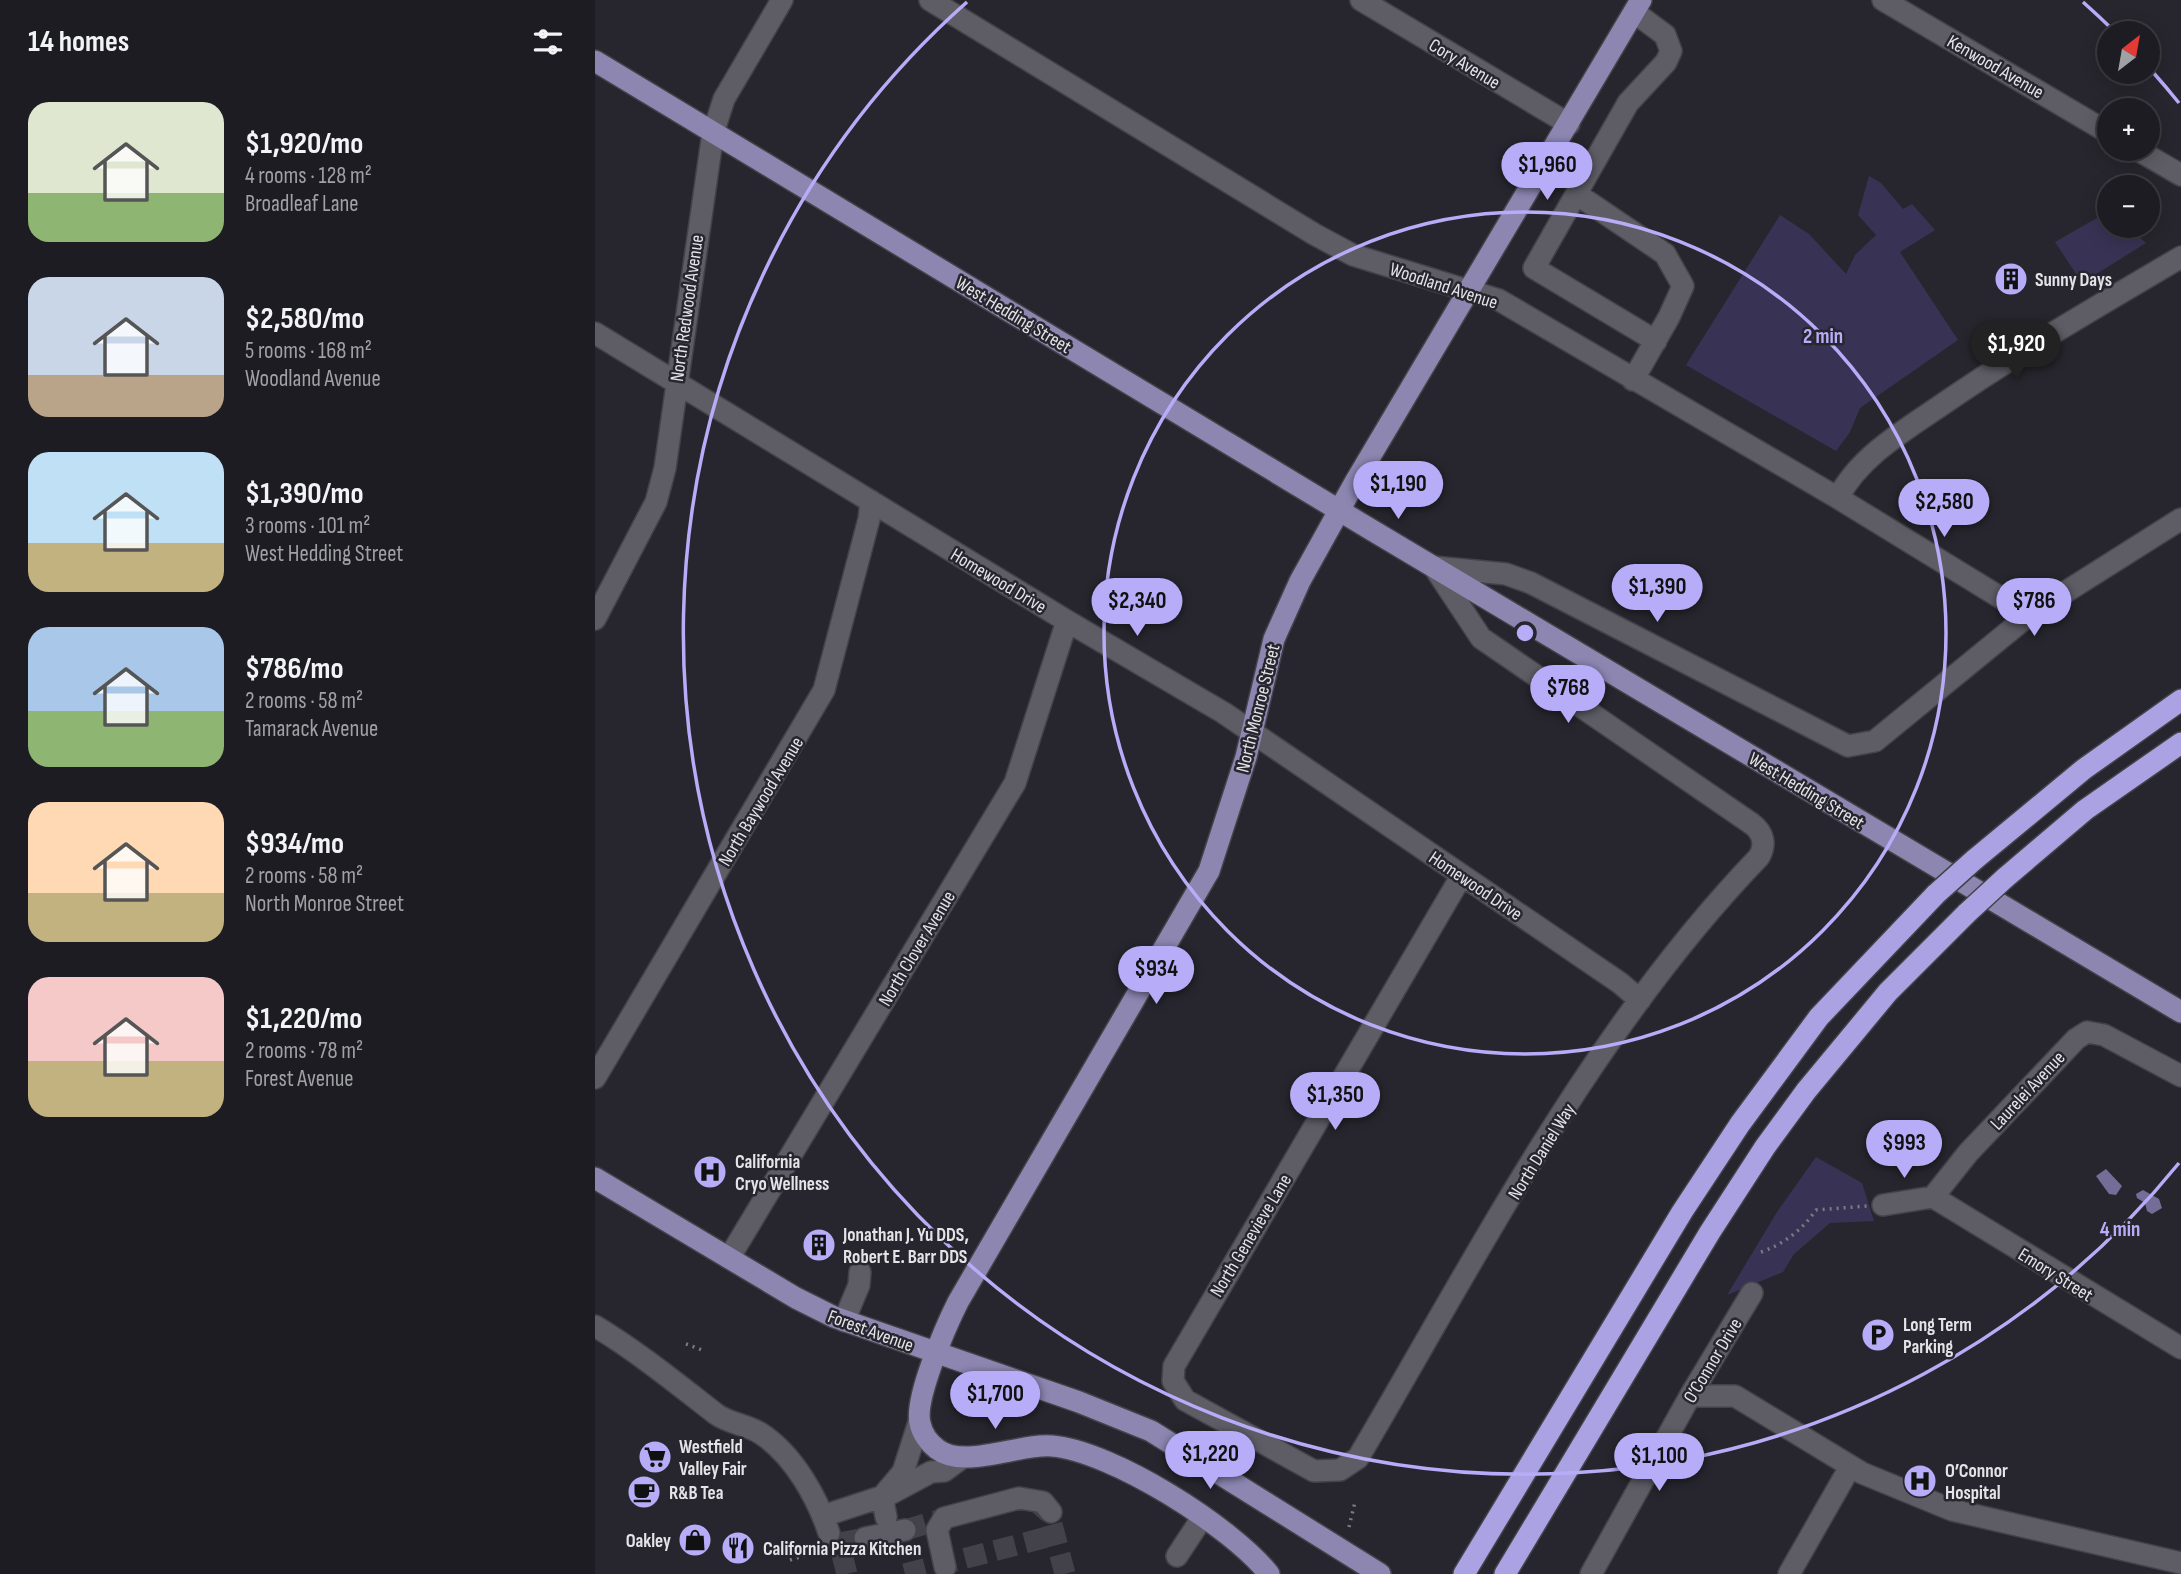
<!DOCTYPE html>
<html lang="en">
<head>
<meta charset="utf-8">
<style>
  body { margin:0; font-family:"Sofia Sans Condensed",sans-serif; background:#25252a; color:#f1f3f6; height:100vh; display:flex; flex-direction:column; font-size:26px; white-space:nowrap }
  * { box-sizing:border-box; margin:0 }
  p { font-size:23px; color:#a0a1a5 }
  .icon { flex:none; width:38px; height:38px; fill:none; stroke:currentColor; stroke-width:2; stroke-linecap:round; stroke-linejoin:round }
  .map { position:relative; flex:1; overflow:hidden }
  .details { display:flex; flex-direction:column; background:#1d1c22; width:595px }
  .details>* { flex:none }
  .needle { width:46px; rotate:31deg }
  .tools { position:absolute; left:1502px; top:21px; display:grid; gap:14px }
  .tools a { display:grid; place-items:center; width:63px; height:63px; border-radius:50%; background:#1d1c22; box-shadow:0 4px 18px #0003,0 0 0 2px #3b3a40; font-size:35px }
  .price { position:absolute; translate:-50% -60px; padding:0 16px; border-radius:24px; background:#b6acf8; color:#111; font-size:23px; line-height:46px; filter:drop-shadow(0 2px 4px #0008) }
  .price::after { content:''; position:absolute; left:50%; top:42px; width:21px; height:16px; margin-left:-10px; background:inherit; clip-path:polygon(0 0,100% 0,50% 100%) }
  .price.current { background:#222; color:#fff }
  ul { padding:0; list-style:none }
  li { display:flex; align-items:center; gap:21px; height:175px; padding:0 28px }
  li span { display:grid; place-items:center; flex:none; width:196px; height:140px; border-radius:21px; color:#555 }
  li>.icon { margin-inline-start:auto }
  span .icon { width:84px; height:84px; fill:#fffc; stroke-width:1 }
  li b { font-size:30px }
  h2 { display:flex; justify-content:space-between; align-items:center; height:84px; padding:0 28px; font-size:30px }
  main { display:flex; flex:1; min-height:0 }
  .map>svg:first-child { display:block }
</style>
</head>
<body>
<main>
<section class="details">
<h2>14 homes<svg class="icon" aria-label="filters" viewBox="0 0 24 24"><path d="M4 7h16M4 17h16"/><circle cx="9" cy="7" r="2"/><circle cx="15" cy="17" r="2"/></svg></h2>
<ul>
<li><span style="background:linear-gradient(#dfe7d0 65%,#8fb573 0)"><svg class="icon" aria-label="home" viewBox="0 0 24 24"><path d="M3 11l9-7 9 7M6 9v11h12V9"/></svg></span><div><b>$1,920/mo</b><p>4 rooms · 128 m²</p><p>Broadleaf Lane</p></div></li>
<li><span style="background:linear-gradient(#c9d6e8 70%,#b9a48a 0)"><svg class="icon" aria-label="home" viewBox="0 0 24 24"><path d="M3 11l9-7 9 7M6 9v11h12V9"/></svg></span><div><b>$2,580/mo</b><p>5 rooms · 168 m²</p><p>Woodland Avenue</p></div></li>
<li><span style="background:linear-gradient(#bfe0f5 65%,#c2b280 0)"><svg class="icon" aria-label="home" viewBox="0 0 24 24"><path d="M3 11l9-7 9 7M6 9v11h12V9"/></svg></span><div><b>$1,390/mo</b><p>3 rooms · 101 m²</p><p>West Hedding Street</p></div></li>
<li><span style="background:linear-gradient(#a9c7e8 60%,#8fb573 0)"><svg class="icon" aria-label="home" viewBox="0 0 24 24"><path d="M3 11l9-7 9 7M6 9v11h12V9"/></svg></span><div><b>$786/mo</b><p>2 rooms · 58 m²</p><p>Tamarack Avenue</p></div></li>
<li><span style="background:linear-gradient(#ffd9b3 65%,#c2b280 0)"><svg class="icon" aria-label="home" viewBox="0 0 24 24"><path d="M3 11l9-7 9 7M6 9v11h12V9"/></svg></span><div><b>$934/mo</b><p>2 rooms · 58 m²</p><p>North Monroe Street</p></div></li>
<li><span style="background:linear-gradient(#f6c9c9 60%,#c2b280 0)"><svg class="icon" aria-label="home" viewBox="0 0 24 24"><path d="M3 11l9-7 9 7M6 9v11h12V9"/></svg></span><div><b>$1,220/mo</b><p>2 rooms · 78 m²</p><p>Forest Avenue</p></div></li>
</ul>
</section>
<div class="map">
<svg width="1586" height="1574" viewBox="0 0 1586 1574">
  <rect width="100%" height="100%" fill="#27262e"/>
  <path fill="#383354" d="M1274,176L1286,183L1308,209L1317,204L1340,230L1305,252L1363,340L1265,408L1255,432L1241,451L1091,365L1185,215L1214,234L1251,274L1260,255L1281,235L1263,215Z
    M1514,211V226H1532L1551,243L1487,283L1460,242Z
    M1221,1157L1267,1183L1279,1221L1235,1223L1199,1254L1188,1272L1132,1295L1182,1212Z"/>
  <path fill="#736d97" d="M1511,1169L1527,1186L1521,1195L1514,1194L1501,1176Z
    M1548,1190L1564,1199L1567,1208L1557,1214L1552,1211L1550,1203L1542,1198L1541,1194Z"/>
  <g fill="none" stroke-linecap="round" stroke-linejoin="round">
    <path stroke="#43424a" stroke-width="21" stroke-dasharray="21 10" stroke-linecap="butt" d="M440,1500L454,1513L470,1574
      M310,1530L361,1515
      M252,1574L244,1543L270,1538
      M310,1574L460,1535"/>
    <defs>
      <path id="minor" d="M335,0L719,234L758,255L904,300L1243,498L1434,615
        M766,0L974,124
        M1288,0L1514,133
        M1039,12L1070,35L1076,51L1071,62L1033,103L939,268L1061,341
        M1541,149L1586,175
        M983,195L1070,254L1088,286L1074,317L1038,380
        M0,333L472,621L629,713L1025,983L1045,1000
        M1243,498C1263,458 1308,431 1345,406C1423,352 1505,305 1586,257
        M839,567L886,638L1157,824C1169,833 1171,845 1164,857C998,1029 884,1253 763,1458L745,1470L719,1471L590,1400L578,1381L579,1366L867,875
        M839,567L911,574L936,583L1253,746L1280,741L1434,615L1586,519
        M0,619L61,502L70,468L118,133L129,99L187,0
        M0,1078L229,690L274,519L276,501
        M1338,1197L1373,1153L1481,1039L1492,1032L1509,1035L1586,1076
        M1338,1197L1586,1348
        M1288,1205L1338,1197
        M134,1258L420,783L472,621
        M249,1321L264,1285L265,1272
        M0,1326C43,1352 81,1383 121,1414C133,1423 152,1425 165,1433C198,1454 222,1497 234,1533
        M1095,1396H1140L1267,1473L1357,1510L1586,1563
        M291,1492L308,1472L324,1422
        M287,1496L291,1517
        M228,1516L295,1494L336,1472L349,1471L368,1457
        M270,1538L310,1530
        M582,1556L607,1518
        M350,1567L342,1530L349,1518L424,1498L448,1502L456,1512
        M996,1574L1095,1396L1157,1293
        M1194,1574L1255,1467"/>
      <path id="major" d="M0,61L775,529L1586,1012
        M0,1178L201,1298L239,1317L484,1402L556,1431L785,1574
        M674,1574C637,1527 517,1451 457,1446C425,1443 369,1470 342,1449C334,1443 327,1433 325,1423C319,1399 351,1326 363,1302L614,871L651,757L679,639L705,581L760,482L1046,0"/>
      <path id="highway" d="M1379,860L1489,769L1586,700
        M1410,878L1490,810L1586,743
        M869,1574L1087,1212L1145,1124L1224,1017L1341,894
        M910,1574L1115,1232L1170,1147L1211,1091L1293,992L1372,913"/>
    </defs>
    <use href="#minor" stroke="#434248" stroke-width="24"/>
    <use href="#major" stroke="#434248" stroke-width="24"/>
    <use href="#highway" stroke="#434248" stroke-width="24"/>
    <path stroke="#7b7b82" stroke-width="3.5" stroke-dasharray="2 5" stroke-linecap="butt" d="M1166,1252C1189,1244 1207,1230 1221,1210L1272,1206
      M91,1344L110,1351
      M754,1527L760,1502
      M195,1560L218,1553"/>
    <use href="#minor" stroke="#5e5d66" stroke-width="21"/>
    <use href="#major" stroke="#8c86b1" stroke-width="21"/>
    <use href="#highway" stroke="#aaa2e3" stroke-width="21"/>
    <defs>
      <path id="highway-bridge" d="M1341,894L1379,860
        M1372,913L1410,878"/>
    </defs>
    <use href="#highway-bridge" stroke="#434248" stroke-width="24" stroke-linecap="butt"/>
    <use href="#highway-bridge" stroke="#aaa2e3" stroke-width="21"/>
  </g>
  <g fill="none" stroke="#b6acf8" stroke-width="3.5">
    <circle cx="930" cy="633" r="421"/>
    <path d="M1584 1163A842 842 0 1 1 372 2M1488 2A842 842 0 0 1 1520 32M1556 70A842 842 0 0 1 1584 103"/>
  </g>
  <defs>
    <symbol id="building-disc" viewBox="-11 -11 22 22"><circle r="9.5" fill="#b6acf8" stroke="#27262e"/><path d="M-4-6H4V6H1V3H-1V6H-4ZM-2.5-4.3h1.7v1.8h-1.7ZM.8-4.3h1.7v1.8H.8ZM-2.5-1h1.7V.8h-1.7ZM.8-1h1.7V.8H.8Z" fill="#111"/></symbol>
    <symbol id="hospital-disc" viewBox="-11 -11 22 22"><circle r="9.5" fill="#b6acf8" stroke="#27262e"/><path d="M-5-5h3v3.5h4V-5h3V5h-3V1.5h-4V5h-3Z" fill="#111"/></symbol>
    <symbol id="parking-disc" viewBox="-11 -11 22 22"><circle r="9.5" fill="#b6acf8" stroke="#27262e"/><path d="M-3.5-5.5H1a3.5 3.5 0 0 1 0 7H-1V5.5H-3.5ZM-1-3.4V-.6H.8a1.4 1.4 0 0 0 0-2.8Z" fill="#111"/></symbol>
    <symbol id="supermarket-disc" viewBox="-11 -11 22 22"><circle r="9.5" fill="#b6acf8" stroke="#27262e"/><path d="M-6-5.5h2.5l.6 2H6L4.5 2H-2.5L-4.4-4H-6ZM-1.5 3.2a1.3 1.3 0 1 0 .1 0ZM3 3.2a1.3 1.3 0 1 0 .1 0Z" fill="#111"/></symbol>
    <symbol id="cafe-disc" viewBox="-11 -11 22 22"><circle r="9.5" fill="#b6acf8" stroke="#27262e"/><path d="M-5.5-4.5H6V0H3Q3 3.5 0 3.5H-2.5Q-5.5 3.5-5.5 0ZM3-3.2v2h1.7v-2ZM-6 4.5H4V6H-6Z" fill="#111"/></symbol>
    <symbol id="shop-disc" viewBox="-11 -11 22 22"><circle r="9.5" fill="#b6acf8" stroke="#27262e"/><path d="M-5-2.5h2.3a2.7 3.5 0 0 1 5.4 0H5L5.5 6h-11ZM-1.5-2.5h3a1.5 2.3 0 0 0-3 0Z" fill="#111"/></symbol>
    <symbol id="restaurant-disc" viewBox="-11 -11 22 22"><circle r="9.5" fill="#b6acf8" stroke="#27262e"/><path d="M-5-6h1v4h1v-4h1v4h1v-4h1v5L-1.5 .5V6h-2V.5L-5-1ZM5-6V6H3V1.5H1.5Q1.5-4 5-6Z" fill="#111"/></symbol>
  </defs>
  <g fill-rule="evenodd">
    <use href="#building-disc" x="1397" y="260" width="38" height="38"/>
    <use href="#hospital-disc" x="96" y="1153" width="38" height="38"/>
    <use href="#building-disc" x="205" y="1226" width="38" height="38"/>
    <use href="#parking-disc" x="1264" y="1316" width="38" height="38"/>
    <use href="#supermarket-disc" x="41" y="1438" width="38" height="38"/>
    <use href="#hospital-disc" x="1306" y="1462" width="38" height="38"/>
    <use href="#cafe-disc" x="30" y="1473" width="38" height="38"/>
    <use href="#shop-disc" x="81" y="1521" width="38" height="38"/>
    <use href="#restaurant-disc" x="124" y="1529" width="38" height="38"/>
  </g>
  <g text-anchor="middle" stroke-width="5" stroke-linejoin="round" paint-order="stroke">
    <g font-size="19" fill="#e3e3e8" stroke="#27262e">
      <text transform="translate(870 63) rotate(31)" y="7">Cory Avenue</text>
      <text transform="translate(1401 66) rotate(30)" y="7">Kenwood Avenue</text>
      <text transform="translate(849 285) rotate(18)" y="7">Woodland Avenue</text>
      <text transform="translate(91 308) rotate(-82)" y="7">North Redwood Avenue</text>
      <text transform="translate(419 314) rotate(31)" y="7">West Hedding Street</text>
      <text transform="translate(404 580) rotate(31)" y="7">Homewood Drive</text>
      <text transform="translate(662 708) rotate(-76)" y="7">North Monroe Street</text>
      <text transform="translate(1212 790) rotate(31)" y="7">West Hedding Street</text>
      <text transform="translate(165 801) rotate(-59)" y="7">North Baywood Avenue</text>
      <text transform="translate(881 885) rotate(34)" y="7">Homewood Drive</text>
      <text transform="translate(321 948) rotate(-59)" y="7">North Clover Avenue</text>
      <text transform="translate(1432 1090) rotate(-47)" y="7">Laurelei Avenue</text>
      <text transform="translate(946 1151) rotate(-58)" y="7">North Daniel Way</text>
      <text transform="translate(655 1235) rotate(-59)" y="7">North Genevieve Lane</text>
      <text transform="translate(1461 1274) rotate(32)" y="7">Emory Street</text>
      <text transform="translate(276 1330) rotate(20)" y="7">Forest Avenue</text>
      <text transform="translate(1117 1360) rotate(-59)" y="7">O’Connor Drive</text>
    </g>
    <g font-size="19" font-weight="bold" fill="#e3e3e8" stroke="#27262e" text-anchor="start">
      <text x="1440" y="286">Sunny Days</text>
      <text x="140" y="1168">California<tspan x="140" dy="22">Cryo Wellness</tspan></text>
      <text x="248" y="1241">Jonathan J. Yu DDS,<tspan x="248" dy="22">Robert E. Barr DDS</tspan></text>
      <text x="1308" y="1331">Long Term<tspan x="1308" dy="22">Parking</tspan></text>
      <text x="84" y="1453">Westfield<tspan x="84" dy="22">Valley Fair</tspan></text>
      <text x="1350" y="1477">O’Connor<tspan x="1350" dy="22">Hospital</tspan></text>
      <text x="74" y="1499">R&amp;B Tea</text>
      <text x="76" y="1547" text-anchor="end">Oakley</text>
      <text x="168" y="1555">California Pizza Kitchen</text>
    </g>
  </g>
  <circle cx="930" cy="633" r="10" fill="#b6acf8" stroke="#27262e" stroke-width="3.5"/>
  <g font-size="21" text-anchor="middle" font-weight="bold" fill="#b6acf8" stroke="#27262e" stroke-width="5" stroke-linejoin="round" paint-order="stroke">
    <text x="1228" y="343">2 min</text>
    <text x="1525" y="1236">4 min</text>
  </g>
</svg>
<div class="tools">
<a><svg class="needle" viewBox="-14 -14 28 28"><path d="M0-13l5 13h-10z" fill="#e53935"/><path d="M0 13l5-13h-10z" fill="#a0a1a5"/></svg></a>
<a>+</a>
<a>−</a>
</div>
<b class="price" style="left:952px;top:202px">$1,960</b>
<b class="price current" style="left:1421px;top:381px">$1,920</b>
<b class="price" style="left:803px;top:521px">$1,190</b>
<b class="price" style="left:1349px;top:539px">$2,580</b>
<b class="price" style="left:1062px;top:624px">$1,390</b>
<b class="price" style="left:542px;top:638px">$2,340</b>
<b class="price" style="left:1439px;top:638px">$786</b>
<b class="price" style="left:973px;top:725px">$768</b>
<b class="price" style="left:561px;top:1006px">$934</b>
<b class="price" style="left:740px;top:1132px">$1,350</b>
<b class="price" style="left:1309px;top:1180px">$993</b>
<b class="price" style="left:400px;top:1431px">$1,700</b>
<b class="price" style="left:615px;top:1491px">$1,220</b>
<b class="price" style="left:1064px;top:1493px">$1,100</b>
</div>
</main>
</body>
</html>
